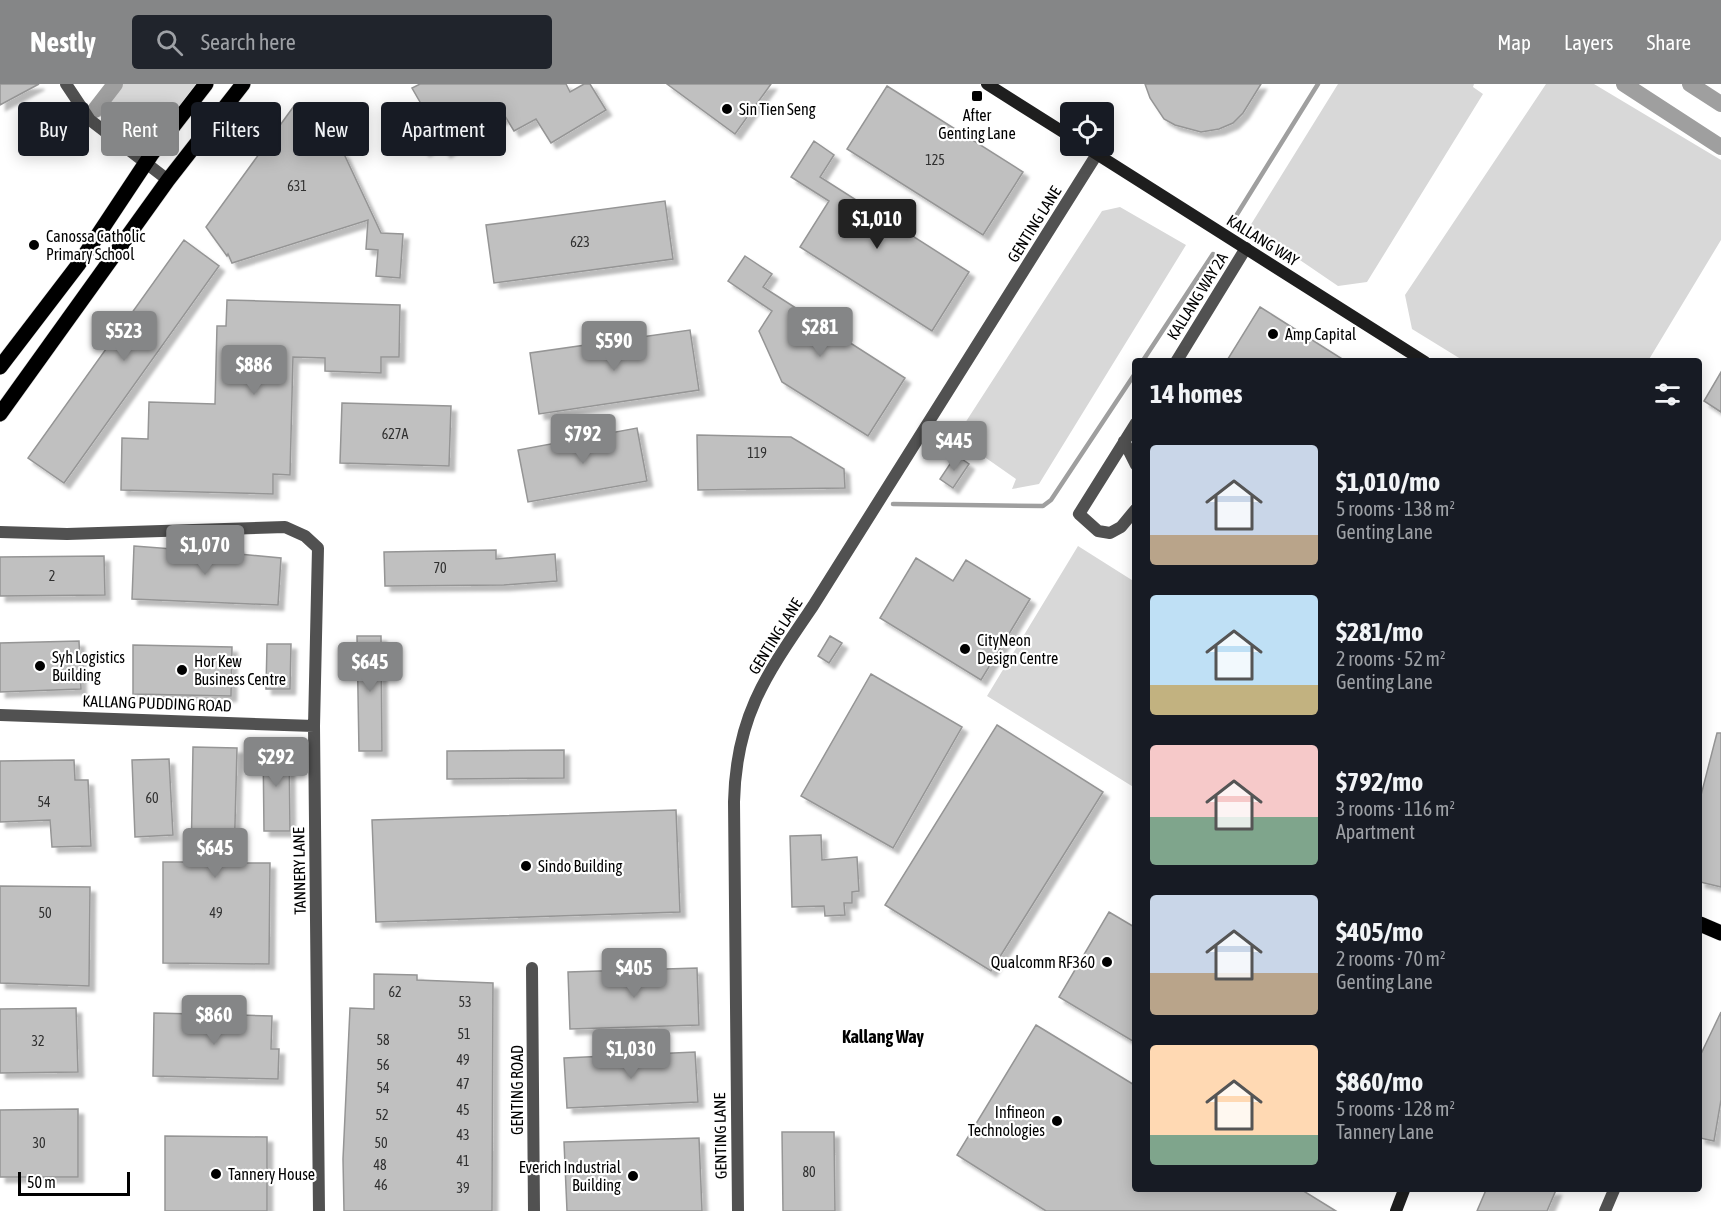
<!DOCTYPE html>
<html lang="en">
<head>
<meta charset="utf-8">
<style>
  body { margin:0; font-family:"Asap Condensed",sans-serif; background:#20242c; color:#f1f3f6; height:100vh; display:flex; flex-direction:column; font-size:22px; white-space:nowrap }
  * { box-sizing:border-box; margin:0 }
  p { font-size:20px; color:#9ea1a6 }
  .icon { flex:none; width:33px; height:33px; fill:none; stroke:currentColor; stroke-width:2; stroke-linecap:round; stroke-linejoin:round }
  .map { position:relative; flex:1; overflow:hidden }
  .details { position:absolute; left:1132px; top:274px; width:570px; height:834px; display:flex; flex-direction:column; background:#171b24; border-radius:6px; box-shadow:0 3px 15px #0003 }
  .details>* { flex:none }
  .banner { position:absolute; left:18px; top:18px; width:570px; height:54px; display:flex; gap:12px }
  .controls { position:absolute; left:1060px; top:18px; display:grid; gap:12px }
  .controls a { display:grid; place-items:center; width:54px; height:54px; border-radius:6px; background:#171b24; box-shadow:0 3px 15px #0003; font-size:30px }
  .scale { position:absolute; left:18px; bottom:15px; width:112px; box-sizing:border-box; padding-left:6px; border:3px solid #000; border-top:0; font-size:16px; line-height:21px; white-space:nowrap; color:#000; -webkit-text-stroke:4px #fff; paint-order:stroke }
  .price { position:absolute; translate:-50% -51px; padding:0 14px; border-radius:6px; background:#858687; color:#fff; font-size:20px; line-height:39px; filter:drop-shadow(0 2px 3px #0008) }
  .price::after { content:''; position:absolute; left:50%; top:36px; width:18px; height:14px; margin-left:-9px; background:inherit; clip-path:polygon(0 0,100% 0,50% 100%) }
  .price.active { background:#222; color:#fff }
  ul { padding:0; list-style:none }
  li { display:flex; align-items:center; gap:18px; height:150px; padding:0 18px }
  li span { display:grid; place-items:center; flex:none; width:168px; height:120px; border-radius:6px; color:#555 }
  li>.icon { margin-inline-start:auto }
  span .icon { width:72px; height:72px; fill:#fffc; stroke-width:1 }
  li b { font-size:26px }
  h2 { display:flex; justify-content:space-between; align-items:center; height:72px; padding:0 18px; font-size:26px }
  .tag { padding:0 21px; border-radius:6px; background:#171b24; box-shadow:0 3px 15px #0003; font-size:21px; line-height:54px }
  .tag.active { background:#858687; color:#fff }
  header { display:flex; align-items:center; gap:36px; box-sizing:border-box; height:84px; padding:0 30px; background:#858687; color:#fff }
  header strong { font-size:28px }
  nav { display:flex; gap:33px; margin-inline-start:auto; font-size:21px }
  .search { width:420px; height:54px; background:#20242c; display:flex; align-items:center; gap:15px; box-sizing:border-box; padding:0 21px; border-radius:6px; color:#9ea1a6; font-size:22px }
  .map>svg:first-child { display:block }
</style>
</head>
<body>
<header>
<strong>Nestly</strong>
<div class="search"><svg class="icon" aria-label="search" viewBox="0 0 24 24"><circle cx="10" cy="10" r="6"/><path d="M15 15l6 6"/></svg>Search here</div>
<nav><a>Map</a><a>Layers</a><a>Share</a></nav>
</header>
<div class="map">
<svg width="1721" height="1127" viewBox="0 0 1721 1127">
  <defs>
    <filter id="shadow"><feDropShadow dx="5.5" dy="5.5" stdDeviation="1.5" flood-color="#0004"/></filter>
  </defs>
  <rect width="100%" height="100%" fill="#fff"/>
  <path fill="#d8d8d8" d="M121,0H196L148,63H138L97,30Z
    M1338,0H1474L1473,3L1483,10L1367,198L1338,202L1250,142Z
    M1546,0H1594L1721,76V156L1648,277H1464L1412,245L1405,211Z
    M1120,123L1186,161L1039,400L1012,405L1016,395L956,353L1102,127Z
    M1078,462L1135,498V704L987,612Z"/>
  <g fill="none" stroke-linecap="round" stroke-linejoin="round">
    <path stroke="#9f9f9f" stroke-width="4.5" d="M1231,140L1318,0
      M1142,278L1213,170
      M893,420L1043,422L1051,416L1136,288"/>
    <path stroke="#9f9f9f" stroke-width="16" d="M1624,0L1721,63
      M1690,0L1721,20
      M95,26L115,0"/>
  </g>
  <path fill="#c0c0c0" stroke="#959595" stroke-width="1.5" filter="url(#shadow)" d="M0,0H39L0,21Z
    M420,0H566L570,8L584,0H590L606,26L551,59L536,35L514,47L505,32L445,68L439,58L424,67L402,29L420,18L412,4Z
    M667,0H771L735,50Z
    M1145,0H1261L1243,29L1233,39L1219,45L1201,48L1175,41L1164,35L1150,14Z
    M887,2L1023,88L983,151L847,65Z
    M294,22L344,70L381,149L403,150L400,194L376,192L378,166L366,165L368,136L232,179L228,170L227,172L206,143Z
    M814,57L834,71L820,93L969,188L932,247L800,163L829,117L791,93Z
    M665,117L673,175L494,199L486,141Z
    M184,156L219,182L64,399L28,374Z
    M745,172L772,190L763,203L905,294L868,352L782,298L759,247L772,227L728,197Z
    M227,216L400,221L399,273H381V289L325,287V274L293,273L290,391L273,390V410L121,406L122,354L148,355L149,318L215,320L217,242H226Z
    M1260,223L1347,278H1226Z
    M690,246L699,306L539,330L530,269Z
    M1721,288V328L1704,317Z
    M342,319L451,322L449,382L340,379Z
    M637,344L647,397L528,418L518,366Z
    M697,351L791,353L844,385L845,404L698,406Z
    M956,371L969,380L953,404L940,395Z
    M134,462L225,469V463L239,464V470L281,474L278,521L132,515Z
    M496,466V475L555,470L557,497L504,501L385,502L384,468Z
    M104,472L105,511L0,512V473Z
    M916,474L953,497L966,476L1030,515L981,596L880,534Z
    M357,552H381L382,667H359Z
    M830,552L842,559L829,579L818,572Z
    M79,557L81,605L0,608V559Z
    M267,560H291L290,605H266Z
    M133,561L232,563L231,612L133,610Z
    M871,590L962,643L893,764L801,712Z
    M997,641L1103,708L991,887L885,821Z
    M1717,649H1721V803L1700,798V715Z
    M263,660H289L290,747H264Z
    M193,663L237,664L234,779H270L269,880L163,879V778H191Z
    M564,666V694L447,695V667Z
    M169,675L173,751L135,753L132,676Z
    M74,676L75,696H88L91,762L52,763L50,736L0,738V677Z
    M676,726L680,828L376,838L372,736Z
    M821,751L822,776L857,773L859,807L852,808V819H844L845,831L825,832L824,822L792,823L790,752Z
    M0,802L90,803L89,902L0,899Z
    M1109,828L1136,844V959L1059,913Z
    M697,884L699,941L570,945L568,888Z
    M374,890L417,891V896L493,899L492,1127H344L343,1075L350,924L374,925Z
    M76,924L78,988L0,989V925Z
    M1721,928V1016L1714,1057L1700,1054V972Z
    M154,929L272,932L271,965H279L278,995L153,992Z
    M1036,941L1136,1002V1106H1302L1336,1127H1046L957,1071Z
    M695,968L698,1018L567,1024L564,974Z
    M78,1025V1093H0V1026Z
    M782,1048H834L835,1127H783Z
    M165,1052L267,1053V1127H165Z
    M699,1054L702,1127H567L564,1058Z
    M1486,1106H1556L1547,1127H1477Z"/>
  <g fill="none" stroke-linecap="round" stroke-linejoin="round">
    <defs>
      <path id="primary" d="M0,283L78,181L151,71L206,0
        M0,330L168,96L243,0
        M1700,840L1721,849"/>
    </defs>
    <use href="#primary" stroke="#dbdbdb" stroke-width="16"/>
    <path stroke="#515151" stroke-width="12" d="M66,0L90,36L168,96
      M1176,278L1246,164
      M1136,339L1079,430L1098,447L1110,449L1121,443L1136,425
      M1124,357L1136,381
      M0,448L67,450L285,443L305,452L318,464L314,642L319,1127
      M0,631L314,642
      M532,884L534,1127
      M738,1127L734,718C736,632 766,591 813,522L1097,70
      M1605,1127L1614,1106"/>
    <path stroke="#1e1e1e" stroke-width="12" d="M987,0L1071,53
      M1084,62L1425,278
      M1396,1127L1404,1106"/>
    <use href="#primary" stroke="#000" stroke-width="15"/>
  </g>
  <g fill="#000" stroke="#fff" stroke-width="2">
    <rect x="971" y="6" width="12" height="12" rx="3"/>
    <circle cx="727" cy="25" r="6"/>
    <circle cx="34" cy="161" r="6"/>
    <circle cx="1273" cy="250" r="6"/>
    <circle cx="965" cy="565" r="6"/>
    <circle cx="40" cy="582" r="6"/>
    <circle cx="182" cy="586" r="6"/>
    <circle cx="526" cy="782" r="6"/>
    <circle cx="1107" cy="878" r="6"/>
    <circle cx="1057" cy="1037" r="6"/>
    <circle cx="216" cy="1090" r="6"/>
    <circle cx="633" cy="1092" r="6"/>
  </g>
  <g text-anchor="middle" stroke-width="4.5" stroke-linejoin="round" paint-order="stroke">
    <g font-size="14" fill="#303030">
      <text x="935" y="81">125</text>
      <text x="297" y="107">631</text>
      <text x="580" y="163">623</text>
      <text x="395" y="355">627A</text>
      <text x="757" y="374">119</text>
      <text x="440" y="489">70</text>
      <text x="52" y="497">2</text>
      <text x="152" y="719">60</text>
      <text x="44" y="723">54</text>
      <text x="45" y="834">50</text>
      <text x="216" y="834">49</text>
      <text x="395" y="913">62</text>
      <text x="465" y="923">53</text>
      <text x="464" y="955">51</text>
      <text x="383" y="961">58</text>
      <text x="38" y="962">32</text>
      <text x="463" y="981">49</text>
      <text x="383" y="986">56</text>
      <text x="463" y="1005">47</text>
      <text x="383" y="1009">54</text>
      <text x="463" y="1031">45</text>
      <text x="382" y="1036">52</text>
      <text x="463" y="1056">43</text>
      <text x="39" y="1064">30</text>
      <text x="381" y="1064">50</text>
      <text x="463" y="1082">41</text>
      <text x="380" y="1086">48</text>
      <text x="809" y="1093">80</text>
      <text x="381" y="1106">46</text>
      <text x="463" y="1109">39</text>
    </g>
    <g font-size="16" fill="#000" stroke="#fff" text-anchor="start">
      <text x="739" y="31">Sin Tien Seng</text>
      <text x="977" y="37" text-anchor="middle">After<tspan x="977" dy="18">Genting Lane</tspan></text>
      <text x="46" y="158">Canossa Catholic<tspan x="46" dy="18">Primary School</tspan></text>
      <text x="1285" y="256">Amp Capital</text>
      <text x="977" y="562">CityNeon<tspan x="977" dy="18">Design Centre</tspan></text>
      <text x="52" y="579">Syh Logistics<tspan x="52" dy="18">Building</tspan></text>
      <text x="194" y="583">Hor Kew<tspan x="194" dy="18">Business Centre</tspan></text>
      <text x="538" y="788">Sindo Building</text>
      <text x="1095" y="884" text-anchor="end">Qualcomm RF360</text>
      <text x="1045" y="1034" text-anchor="end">Infineon<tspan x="1045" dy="18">Technologies</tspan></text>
      <text x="621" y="1089" text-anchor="end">Everich Industrial<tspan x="621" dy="18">Building</tspan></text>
      <text x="228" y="1096">Tannery House</text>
    </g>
    <g font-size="16" fill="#000" stroke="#fff">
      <text transform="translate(1034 140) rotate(-58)" y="6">GENTING LANE</text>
      <text transform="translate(1263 156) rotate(32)" y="6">KALLANG WAY</text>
      <text transform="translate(1197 212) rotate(-58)" y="6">KALLANG WAY 2A</text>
      <text transform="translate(775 552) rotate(-58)" y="6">GENTING LANE</text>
      <text transform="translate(157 619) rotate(2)" y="6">KALLANG PUDDING ROAD</text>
      <text transform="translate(299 787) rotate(-91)" y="6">TANNERY LANE</text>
      <text transform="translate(517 1006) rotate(-90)" y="6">GENTING ROAD</text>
      <text transform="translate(720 1052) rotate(-91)" y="6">GENTING LANE</text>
    </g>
    <g font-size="18" font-weight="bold" fill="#000" stroke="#fff">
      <text x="883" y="959">Kallang Way</text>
    </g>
  </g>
</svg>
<div class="controls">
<a><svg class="icon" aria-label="locate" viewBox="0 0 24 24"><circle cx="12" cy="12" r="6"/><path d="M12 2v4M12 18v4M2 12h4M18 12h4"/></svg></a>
</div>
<div class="scale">50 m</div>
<b class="price active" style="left:877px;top:166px">$1,010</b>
<b class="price" style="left:820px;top:274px">$281</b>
<b class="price" style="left:124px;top:278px">$523</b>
<b class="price" style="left:614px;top:288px">$590</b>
<b class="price" style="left:254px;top:312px">$886</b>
<b class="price" style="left:583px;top:381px">$792</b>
<b class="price" style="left:954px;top:388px">$445</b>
<b class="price" style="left:205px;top:492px">$1,070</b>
<b class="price" style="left:370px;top:609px">$645</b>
<b class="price" style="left:276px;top:704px">$292</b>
<b class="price" style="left:215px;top:795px">$645</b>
<b class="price" style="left:634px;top:915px">$405</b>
<b class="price" style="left:214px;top:962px">$860</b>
<b class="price" style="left:631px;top:996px">$1,030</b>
<div class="banner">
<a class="tag">Buy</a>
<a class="tag active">Rent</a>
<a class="tag">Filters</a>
<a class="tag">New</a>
<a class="tag">Apartment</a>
</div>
<section class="details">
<h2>14 homes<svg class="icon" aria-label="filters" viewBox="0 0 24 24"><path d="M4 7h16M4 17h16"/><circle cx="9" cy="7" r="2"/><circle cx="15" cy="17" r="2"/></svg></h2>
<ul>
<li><span style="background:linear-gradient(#c9d6e8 75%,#b9a48a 0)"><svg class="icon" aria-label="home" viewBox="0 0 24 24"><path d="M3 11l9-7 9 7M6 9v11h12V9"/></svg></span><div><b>$1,010/mo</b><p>5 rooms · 138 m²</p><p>Genting Lane</p></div></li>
<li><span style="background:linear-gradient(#bfe0f5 75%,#c2b280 0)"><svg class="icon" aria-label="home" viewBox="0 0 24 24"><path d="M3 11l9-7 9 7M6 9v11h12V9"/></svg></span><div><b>$281/mo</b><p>2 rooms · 52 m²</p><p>Genting Lane</p></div></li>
<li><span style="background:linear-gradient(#f6c9c9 60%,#7fa58c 0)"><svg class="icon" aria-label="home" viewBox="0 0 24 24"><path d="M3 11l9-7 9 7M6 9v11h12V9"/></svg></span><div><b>$792/mo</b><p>3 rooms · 116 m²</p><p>Apartment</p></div></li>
<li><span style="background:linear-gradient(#c9d6e8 65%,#b9a48a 0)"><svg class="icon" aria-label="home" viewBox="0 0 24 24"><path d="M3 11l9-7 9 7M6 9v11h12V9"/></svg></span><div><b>$405/mo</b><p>2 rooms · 70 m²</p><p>Genting Lane</p></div></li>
<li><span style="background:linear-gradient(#ffd9b3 75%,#7fa58c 0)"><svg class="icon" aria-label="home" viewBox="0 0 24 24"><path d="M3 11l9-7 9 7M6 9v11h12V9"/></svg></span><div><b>$860/mo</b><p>5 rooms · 128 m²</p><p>Tannery Lane</p></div></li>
</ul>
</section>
</div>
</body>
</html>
